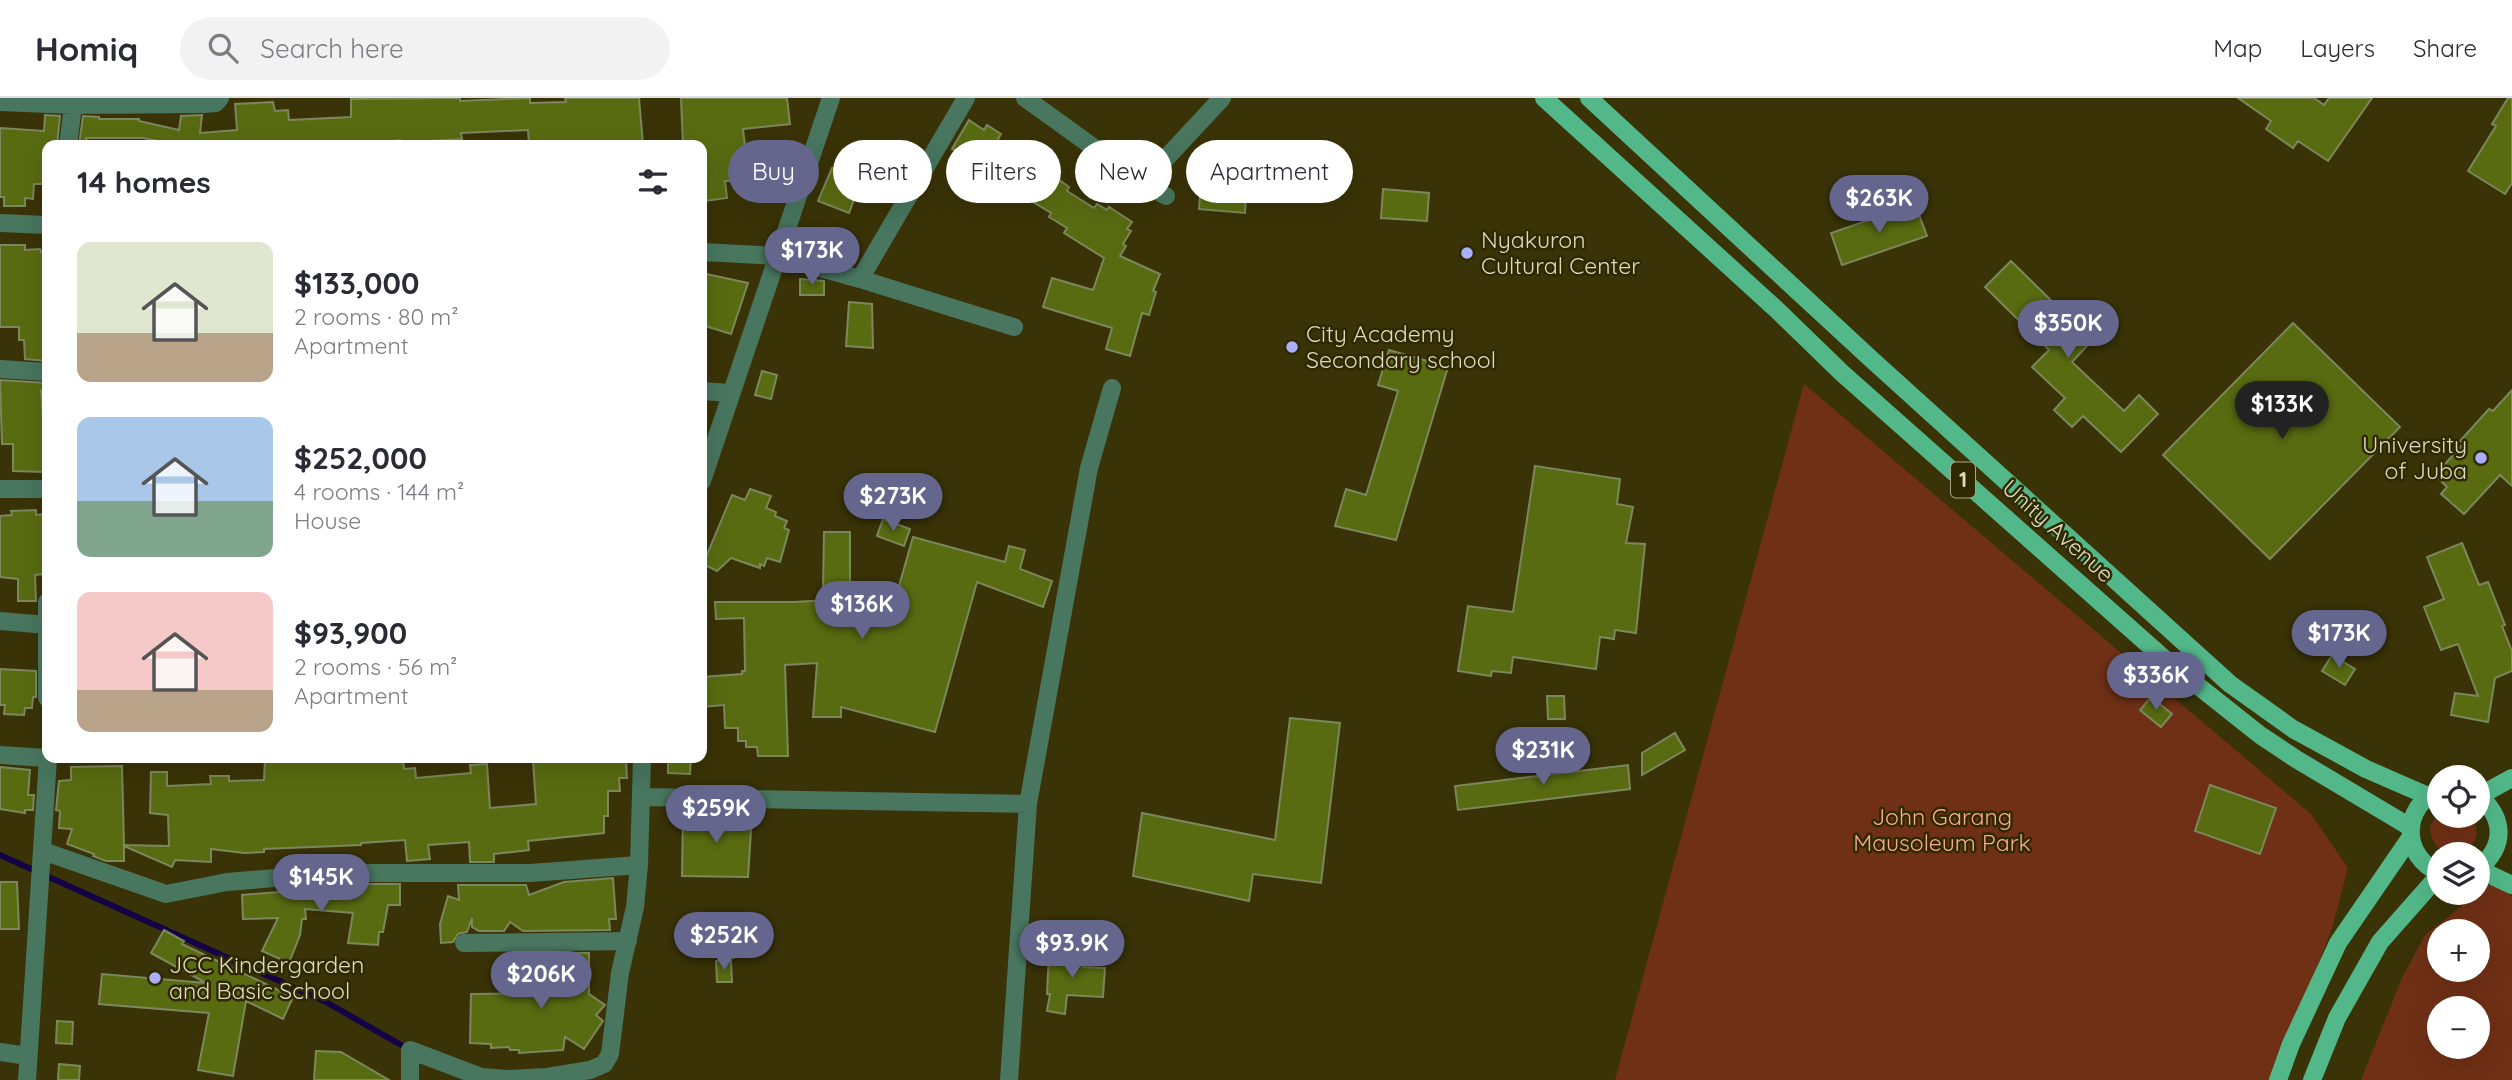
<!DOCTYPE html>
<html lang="en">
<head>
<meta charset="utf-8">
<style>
  body { margin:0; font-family:Quicksand,sans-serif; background:#f2f2f3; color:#2b2b33; height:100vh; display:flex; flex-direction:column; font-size:26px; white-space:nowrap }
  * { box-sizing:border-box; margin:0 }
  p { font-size:23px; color:#7c7c81 }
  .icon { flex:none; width:38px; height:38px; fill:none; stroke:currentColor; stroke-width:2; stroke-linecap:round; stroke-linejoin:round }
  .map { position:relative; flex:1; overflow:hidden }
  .side { position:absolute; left:42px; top:42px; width:665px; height:623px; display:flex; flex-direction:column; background:#fff; border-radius:14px; box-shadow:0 7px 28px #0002 }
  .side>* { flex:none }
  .banner { position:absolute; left:728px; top:42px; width:665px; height:63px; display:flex; gap:14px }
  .buttons { position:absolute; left:2427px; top:667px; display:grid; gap:14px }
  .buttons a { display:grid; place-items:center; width:63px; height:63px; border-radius:50%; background:#fff; box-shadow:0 7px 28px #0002; font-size:35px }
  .price { position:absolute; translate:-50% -60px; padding:0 16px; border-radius:24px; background:#65668d; color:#fff; font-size:23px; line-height:46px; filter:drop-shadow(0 2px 4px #0008) }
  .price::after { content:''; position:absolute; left:50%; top:42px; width:21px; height:16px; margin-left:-10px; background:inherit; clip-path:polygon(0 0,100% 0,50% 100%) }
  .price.on { background:#222; color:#fff }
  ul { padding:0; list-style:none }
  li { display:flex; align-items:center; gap:21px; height:175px; padding:0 35px }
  li span { display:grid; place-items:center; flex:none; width:196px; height:140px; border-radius:14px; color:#555 }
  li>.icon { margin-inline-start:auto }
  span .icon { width:84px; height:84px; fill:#fffc; stroke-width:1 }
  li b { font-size:30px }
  h2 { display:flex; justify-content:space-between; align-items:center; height:84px; padding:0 35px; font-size:30px }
  .chip { padding:0 24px; border-radius:32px; background:#fff; box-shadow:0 7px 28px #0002; font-size:24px; line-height:63px }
  .chip.on { background:#65668d; color:#fff }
  header { display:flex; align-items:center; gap:42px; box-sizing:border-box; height:98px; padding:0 35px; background:#fff; border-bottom:2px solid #e1e1e2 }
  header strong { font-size:33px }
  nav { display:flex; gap:38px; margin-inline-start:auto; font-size:24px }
  .search { width:490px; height:63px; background:#f2f2f3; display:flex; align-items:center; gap:18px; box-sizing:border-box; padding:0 24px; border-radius:38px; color:#7c7c81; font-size:26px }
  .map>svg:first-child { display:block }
</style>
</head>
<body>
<header>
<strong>Homiq</strong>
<div class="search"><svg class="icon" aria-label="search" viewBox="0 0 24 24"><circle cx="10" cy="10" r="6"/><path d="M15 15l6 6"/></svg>Search here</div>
<nav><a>Map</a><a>Layers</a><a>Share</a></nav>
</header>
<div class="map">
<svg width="2512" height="982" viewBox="0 0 2512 982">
  <rect width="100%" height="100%" fill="#3a3307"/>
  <path fill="#703016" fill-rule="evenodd" d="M1804,286L2311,716L2348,770L2332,830L2273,982H1615Z
    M2439,714L2440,718H2472C2494,757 2430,772 2430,728Z
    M2491,785L2512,798V982H2361L2402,880L2425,837ZM2440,833H2478V872H2440ZM2440,910H2478V948H2440Z"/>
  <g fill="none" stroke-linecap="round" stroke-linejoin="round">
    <path stroke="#130346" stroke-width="6" d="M0,757L326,904L408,951"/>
  </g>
  <path fill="#596b11" stroke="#7b875d" stroke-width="2" d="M460,0V3L530,0V5L566,4L565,0H639L643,47H529L528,32L461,35L462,41L402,45L401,42L372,45L373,47H177L143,40H86L87,47H79L83,18L99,19V21H139V23L179,32L181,18L202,17L200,35L237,32L235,6L273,4L275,13L288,12L289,22L351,19V1Z
    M681,0H787L790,26L743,31L749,82L725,83L727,100L705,103L702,88V47H683Z
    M2238,0H2314L2324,7L2329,0H2372L2328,63L2298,43L2293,50L2266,31L2271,23Z
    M2508,0H2512V85L2505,96L2468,73L2496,28L2492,26Z
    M45,17L60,18L57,47H47V86H34L33,101L25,100V108H4V99H0V30L44,33Z
    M969,22L984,32L987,27L1001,36L996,45L1007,52L997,68L993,65L988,73L952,51Z
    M832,70L863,78L849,115L818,103Z
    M873,76L894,83L889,97L868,90Z
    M1043,77L1052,83L1055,79L1069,89L1067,93L1094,110L1097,106L1107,112L1109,109L1132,124L1127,131L1131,133L1123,146L1126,148L1120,158L1160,176L1153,193L1156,194L1149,217L1142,215L1130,258L1106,251L1112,230L1043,209L1052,180L1093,192L1104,160L1064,135L1067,130L1049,119L1051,115L1028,101Z
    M1201,84L1247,87L1245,115L1199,111Z
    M1383,91L1429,95L1427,123L1381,120Z
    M1915,106L1927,138L1842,167L1831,135Z
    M0,147H25V152L40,151L41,154L47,153V263L25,261L24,242H19V229H0Z
    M2011,163L2074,225L2079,220L2097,237L2072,264L2124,313L2139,297L2158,316L2121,354L2083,318L2072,329L2054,312L2065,300L2032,269L2049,252L1985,189Z
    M702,175L748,185L731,236L702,227Z
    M800,181L824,183V197H800Z
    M849,204L872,206L873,250L846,248Z
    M2293,225L2400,329L2270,461L2163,357Z
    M1389,252L1448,269L1396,442L1335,428L1346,391L1366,397L1398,293L1378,287Z
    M762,273L777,277L771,301L755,297Z
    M0,282L47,285V292H41L44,331L43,374L13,373V346H2Z
    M2512,292V388L2500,377L2464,416L2441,396L2447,389L2435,377L2464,345L2460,343L2489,311L2493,313Z
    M1535,368L1620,381L1617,406L1633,409L1626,445L1645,446L1636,535L1615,532L1614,541L1600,539L1596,571L1513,559L1511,575L1492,573L1491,578L1458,573L1468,508L1513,514Z
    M750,391L771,398L766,410L776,414L775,418L787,423L784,430L789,432L780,464L767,460L764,468L760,466V470L731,460L717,473L703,466L732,397L745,402Z
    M36,412V417L45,416L44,476L35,477L36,503H18V481L0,479V418L12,417L11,413Z
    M883,421L910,431L904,448L877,438Z
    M824,434H850V491L897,495L913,439L1005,464L1009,448L1025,452L1020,471L1052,483L1043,509L977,484L935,634L841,609V619H813L817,565L785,567L788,658H758L757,649H746V643H738V630H725L724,607L702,609V579L742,576V573H745L744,520L716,521L715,504H793L849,501L823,492Z
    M2462,445L2479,487L2488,484L2505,527L2502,528L2512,553V573L2495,580L2488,624L2451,617L2455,595L2478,598L2458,546L2441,552L2424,509L2444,501L2427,459Z
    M2332,557L2355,571L2345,587L2322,573Z
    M0,571L36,573V599H33L32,610H25L24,617L4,616L5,607H0Z
    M1547,598H1564L1565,621H1548Z
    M2151,599L2172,616L2161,629L2140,612Z
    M1290,620L1340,625L1321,785L1253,776L1249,803L1133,778L1142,715L1275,742Z
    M1675,635L1685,652L1642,677V655Z
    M286,660L338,663L403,660L404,671L415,670L416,680L471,675L470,667L487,666L490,710L536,706L533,663L560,662V660H626L627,680H619L620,693H608V718H604V735L528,743L529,752L494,756V764H470L469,744L428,747L430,761L407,763L405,742L361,745V747L264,751V754L244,755L211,751V764L175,762L172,769L124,748V763H106L93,758L94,756L67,746L72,731L59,730L60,713L56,712L59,683L71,682V669L122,668L124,747L169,748L168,717L150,715L151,674H167V688L211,686L210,678H229V683L264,682L265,661Z
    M668,660H691L690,676L668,675Z
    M1628,667L1630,691L1458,712L1455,688Z
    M0,669L30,672L28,697H34L33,712H25V715L0,711Z
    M2210,687L2276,710L2260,756L2195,733Z
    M683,715L752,717L748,779L682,778Z
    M613,780L616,821H609L610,832L523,833L510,824L504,833H479L472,829V820L467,834L458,836L453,844L441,845L440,826L448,798L459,802L458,787H526L529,797L564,784Z
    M0,784H17L19,831H0Z
    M351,786H400V807H388L383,834H379L378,847L348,845L353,815L305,811L306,821H302L300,837L289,865L262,853L278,820L243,821L242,797L304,792L305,796L351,799Z
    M705,816L733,817V833L705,832Z
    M164,832L184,843L182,846L293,899L283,921L246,903L233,978L198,972L209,915L99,906L102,876L206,885L151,855Z
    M720,838L735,839L734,860L719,859Z
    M539,855H589V896L605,907L596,917L603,923L584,951L565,939L563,952L519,955V952H510L509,949L491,950V946L470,945L471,896L551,895V866H539Z
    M1049,855L1083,857V869L1105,870L1103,899L1067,897L1065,916L1047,913L1050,896H1047Z
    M716,863H731L732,884H717Z
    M57,923L73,924L72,946L56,945Z
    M316,953L341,954L389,982H314Z
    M59,966L80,968L79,982H58Z"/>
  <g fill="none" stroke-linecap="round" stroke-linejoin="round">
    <path stroke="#48765f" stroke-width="18" d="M1025,0L1143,85L1166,98
      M0,4L73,7L204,6L216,5L220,0
      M68,47L74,0
      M1143,85L1222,0
      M0,125L47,127
      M702,154L778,158L860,181L1014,229
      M860,181L966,0
      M0,271L47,274
      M702,293L730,295
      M702,383L831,0
      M0,391H47
      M47,504V600
      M0,523L47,527
      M0,657L47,660
      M642,699L1028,706
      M43,753L166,796L227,784L336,775H530L639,767
      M464,845L628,843
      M0,954L28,958
      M27,982L48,660
      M410,982V952L481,979L507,981L547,979L590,972L604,966L610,956L620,875L635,809L639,767L642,660
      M1009,982L1028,706L1089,370L1112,290"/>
    <path stroke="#52b889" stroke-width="18" d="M1544,0L1776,211L1842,275L2168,564L2260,637L2296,661L2410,729
      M1589,0L1870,260L2230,586L2293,631L2366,671L2428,698
      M2440,692C2401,708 2401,759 2440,775
      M2478,697C2505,720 2506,748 2478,771L2512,787
      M2479,698L2512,680
      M2278,982L2291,946L2338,845L2410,740
      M2312,982L2337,920L2380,844L2440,776"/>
  </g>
  <g fill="#abaffb" stroke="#2f2900" stroke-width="2.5">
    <circle cx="1467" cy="155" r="7"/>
    <circle cx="1292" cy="249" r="7"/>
    <circle cx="2481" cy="360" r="7"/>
    <circle cx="155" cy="880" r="7"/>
  </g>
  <g text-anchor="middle" stroke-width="5" stroke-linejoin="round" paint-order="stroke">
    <rect fill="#2f2900" stroke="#a9a588" stroke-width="2" x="1951" y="364.5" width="24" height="35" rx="5"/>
    <g font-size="21" font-weight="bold" fill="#dddac3">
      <text x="1963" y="389">1</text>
    </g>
    <g font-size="23" fill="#dddac3" stroke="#2f2900" text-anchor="start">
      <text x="1481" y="150">Nyakuron<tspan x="1481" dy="26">Cultural Center</tspan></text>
      <text x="1306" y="244">City Academy<tspan x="1306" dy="26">Secondary school</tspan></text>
      <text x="2467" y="355" text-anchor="end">University<tspan x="2467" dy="26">of Juba</tspan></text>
      <text x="169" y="875">JCC Kindergarden<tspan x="169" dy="26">and Basic School</tspan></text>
    </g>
    <g font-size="23" fill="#dddac3" stroke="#2f2900">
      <text transform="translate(2058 433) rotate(42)" y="8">Unity Avenue</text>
    </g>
    <g font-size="23" fill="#f9aa8d" stroke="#2f2900">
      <text x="1942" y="727">John Garang<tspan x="1942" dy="26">Mausoleum Park</tspan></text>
    </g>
  </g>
</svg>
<div class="buttons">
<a><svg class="icon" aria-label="locate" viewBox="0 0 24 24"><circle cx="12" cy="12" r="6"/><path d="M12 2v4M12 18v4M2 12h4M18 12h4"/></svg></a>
<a><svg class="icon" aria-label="layers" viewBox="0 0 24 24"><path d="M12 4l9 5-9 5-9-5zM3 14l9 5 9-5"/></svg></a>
<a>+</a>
<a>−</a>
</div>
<b class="price" style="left:1879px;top:137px">$263K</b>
<b class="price" style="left:812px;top:189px">$173K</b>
<b class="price" style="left:2068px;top:262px">$350K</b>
<b class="price on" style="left:2282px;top:343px">$133K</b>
<b class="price" style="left:893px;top:435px">$273K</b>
<b class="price" style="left:862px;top:543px">$136K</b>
<b class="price" style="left:2339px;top:572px">$173K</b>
<b class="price" style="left:2156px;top:614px">$336K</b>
<b class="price" style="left:1543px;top:689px">$231K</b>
<b class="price" style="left:716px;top:747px">$259K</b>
<b class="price" style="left:321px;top:816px">$145K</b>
<b class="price" style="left:724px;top:874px">$252K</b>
<b class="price" style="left:1072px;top:882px">$93.9K</b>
<b class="price" style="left:541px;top:913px">$206K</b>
<div class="banner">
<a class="chip on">Buy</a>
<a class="chip">Rent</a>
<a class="chip">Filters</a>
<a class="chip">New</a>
<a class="chip">Apartment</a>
</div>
<section class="side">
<h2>14 homes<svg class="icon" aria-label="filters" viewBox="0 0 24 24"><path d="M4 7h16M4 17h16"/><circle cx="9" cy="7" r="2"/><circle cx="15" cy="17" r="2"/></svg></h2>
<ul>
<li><span style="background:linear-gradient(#dfe7d0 65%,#b9a48a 0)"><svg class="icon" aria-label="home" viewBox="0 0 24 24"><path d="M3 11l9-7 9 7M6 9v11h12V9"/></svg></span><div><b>$133,000</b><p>2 rooms · 80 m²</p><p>Apartment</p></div></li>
<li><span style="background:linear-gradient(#a9c7e8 60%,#7fa58c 0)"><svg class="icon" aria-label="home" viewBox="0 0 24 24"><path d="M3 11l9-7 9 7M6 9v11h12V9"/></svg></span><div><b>$252,000</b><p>4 rooms · 144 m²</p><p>House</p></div></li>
<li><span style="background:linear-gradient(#f6c9c9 70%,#b9a48a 0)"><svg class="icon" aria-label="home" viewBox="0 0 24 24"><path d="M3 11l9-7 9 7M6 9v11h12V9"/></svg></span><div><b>$93,900</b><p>2 rooms · 56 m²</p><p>Apartment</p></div></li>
</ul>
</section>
</div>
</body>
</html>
